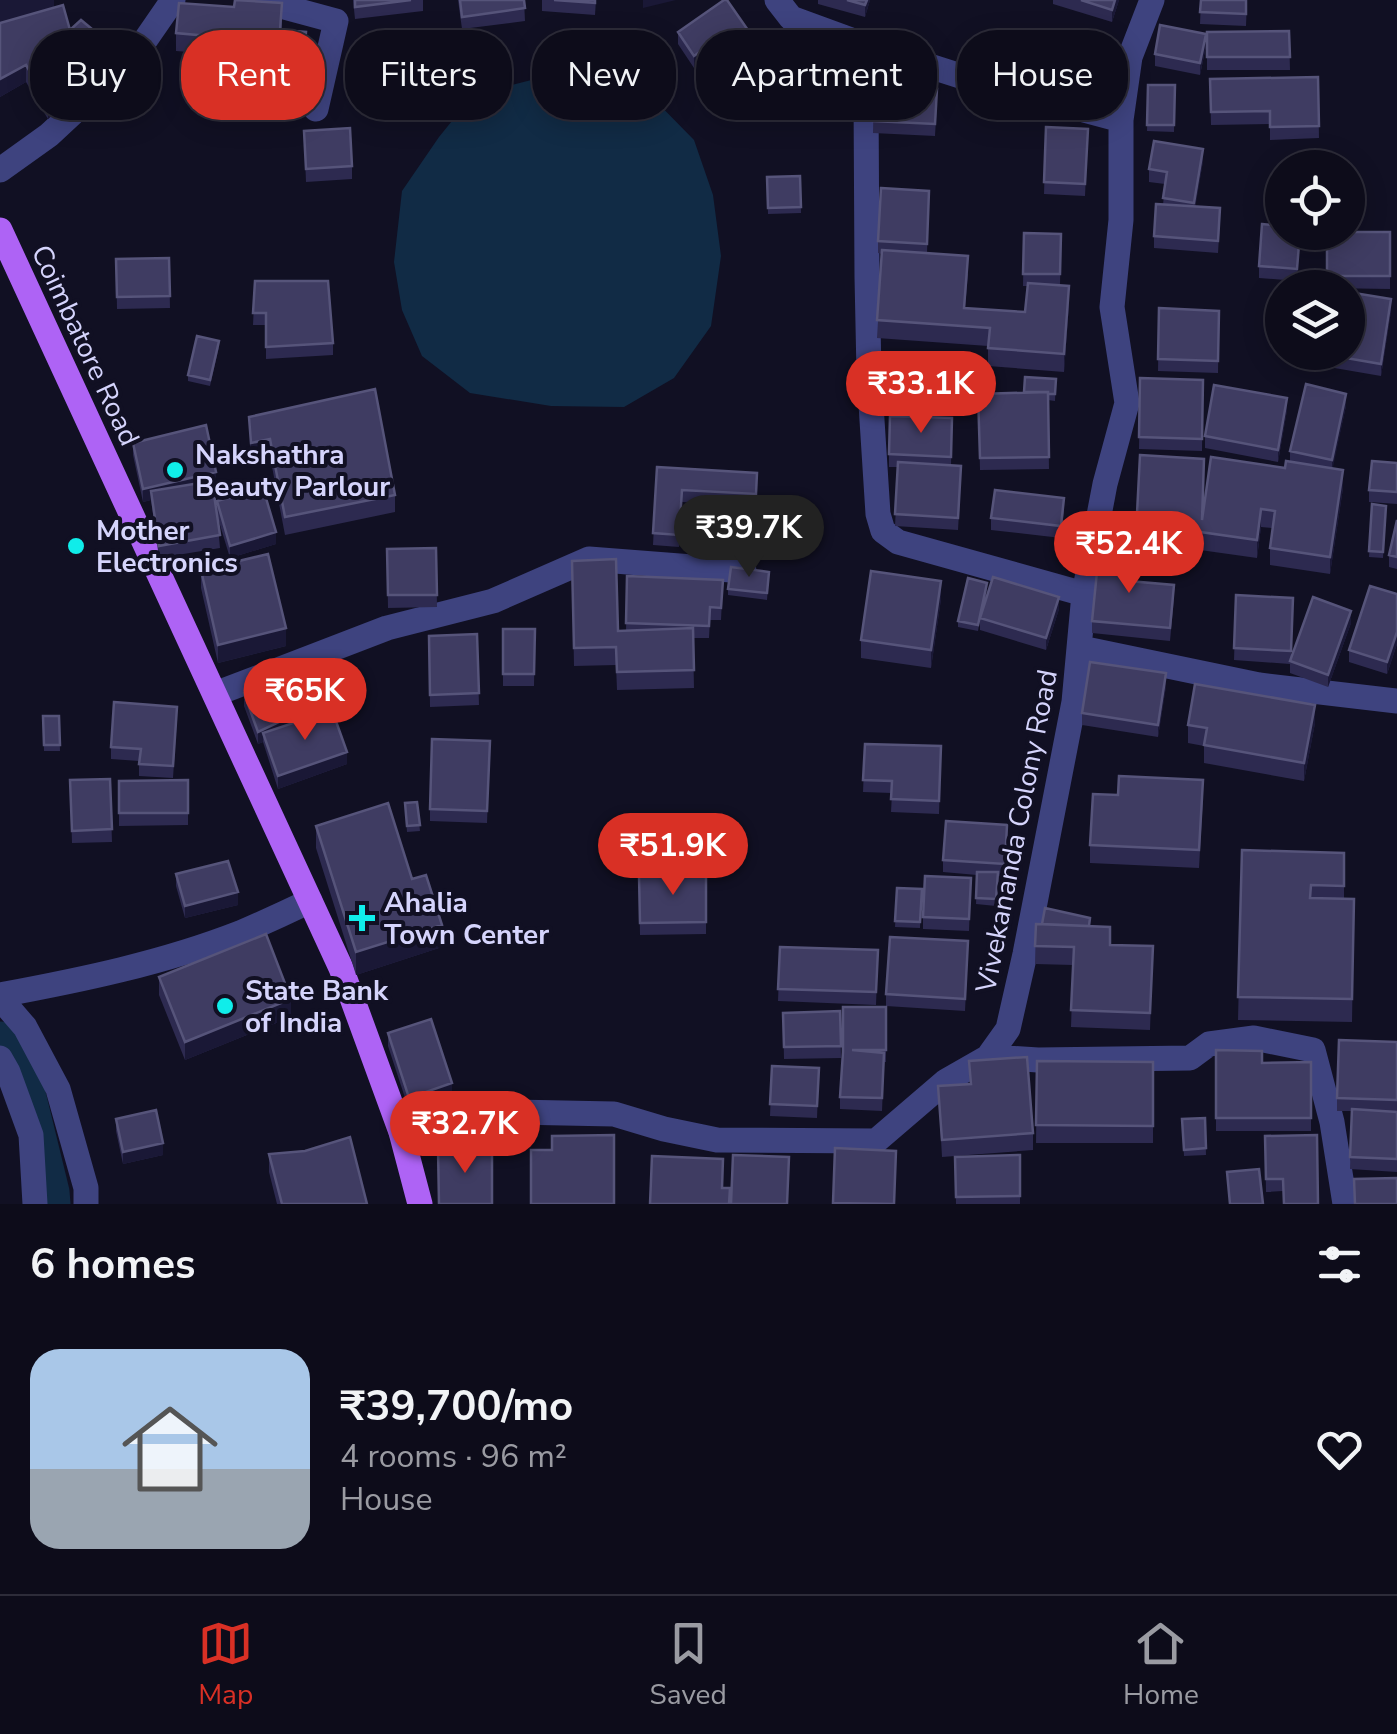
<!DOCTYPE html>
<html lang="en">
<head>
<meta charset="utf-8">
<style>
  body { margin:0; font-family:"Nunito Sans",sans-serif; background:#1b1a27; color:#f1f3f6; height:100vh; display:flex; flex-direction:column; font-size:38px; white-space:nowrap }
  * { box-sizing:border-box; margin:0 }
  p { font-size:32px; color:#9a9ba2 }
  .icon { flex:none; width:55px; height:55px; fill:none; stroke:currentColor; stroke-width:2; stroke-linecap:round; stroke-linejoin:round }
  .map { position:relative; height:1204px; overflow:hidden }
  .panel { display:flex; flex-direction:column; background:#0d0c1a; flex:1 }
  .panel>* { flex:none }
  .guide { position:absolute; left:30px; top:30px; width:1338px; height:90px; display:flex; gap:20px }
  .controls { position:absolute; left:1265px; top:150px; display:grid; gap:20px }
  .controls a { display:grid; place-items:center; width:100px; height:100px; border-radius:50%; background:#0d0c1a; box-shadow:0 5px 25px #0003,0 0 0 2px #2d2c39; font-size:50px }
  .price { position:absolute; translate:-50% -85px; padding:0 22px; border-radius:35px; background:#d93025; color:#fff; font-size:32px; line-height:65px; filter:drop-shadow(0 2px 5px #0008) }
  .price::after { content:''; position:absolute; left:50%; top:60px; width:30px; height:22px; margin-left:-15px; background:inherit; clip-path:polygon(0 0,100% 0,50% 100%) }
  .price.active { background:#222; color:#fff }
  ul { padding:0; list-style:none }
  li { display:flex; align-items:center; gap:30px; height:250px; padding:0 30px }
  li span { display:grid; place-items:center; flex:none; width:280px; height:200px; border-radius:30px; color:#555 }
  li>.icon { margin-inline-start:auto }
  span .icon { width:120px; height:120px; fill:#fffc; stroke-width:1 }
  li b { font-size:42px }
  h2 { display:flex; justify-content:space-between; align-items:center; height:120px; padding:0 30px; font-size:42px }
  .pill { padding:0 35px; border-radius:40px; background:#0d0c1a; box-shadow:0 5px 25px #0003,0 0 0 2px #2d2c39; font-size:35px; line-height:90px }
  .pill.active { background:#d93025; color:#fff }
  .tab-bar { display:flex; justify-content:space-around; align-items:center; height:140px; border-top:2px solid #2d2c39; background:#0d0c1a; font-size:28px; color:#9a9ba2 }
  .tab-bar a { display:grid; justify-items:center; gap:5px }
  .tab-bar .active { color:#d93025 }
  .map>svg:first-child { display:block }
</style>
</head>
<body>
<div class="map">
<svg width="1397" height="1204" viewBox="0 0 1397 1204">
  <rect width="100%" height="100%" fill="#111023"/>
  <path fill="#112b45" d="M579,63L642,87L694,140L713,195L721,256L711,326L674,378L624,407L551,406L470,393L422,356L402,310L394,262L402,191L439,137L473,95L543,77Z"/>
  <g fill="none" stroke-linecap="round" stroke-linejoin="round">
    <path stroke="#112b45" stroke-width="35" d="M0,1039L21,1065L52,1192L53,1204"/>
    <path stroke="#3e437f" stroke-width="25" d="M258,0L336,21L316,109
      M777,0L791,18L873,48L976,81L1121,120
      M873,48L866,94L867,277L869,373L878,514L883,531L898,542L1084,594
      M0,170L49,135L135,55L173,0
      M1081,648L1259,685L1397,701
      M215,694L387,628L493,601L589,559L744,571
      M0,995C81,980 163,963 240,933C263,923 287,912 310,901
      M0,998L25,1027L58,1089L86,1188V1204
      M993,1057L1038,1060L1190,1058L1209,1044L1254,1038L1313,1050L1332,1122L1345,1204
      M0,1058L8,1072L31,1135L35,1204
      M401,1132L455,1119L514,1112L614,1114L664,1129L717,1140L876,1141L946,1081L988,1057L1008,1029L1025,954L1074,702L1084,594L1105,484L1127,403L1112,307L1121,220V120L1130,57L1152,0"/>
    <path stroke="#ae63f5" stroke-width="25" d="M0,230L341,968L401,1132L420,1204"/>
  </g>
  <path fill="#2d2a50" d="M0,0H54V8L70,30L109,61L48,119L26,82L0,97Z
    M353,0H423V11L355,19Z
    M458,0H524L525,21L462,29Z
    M542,0H596L595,15L542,11Z
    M818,0H870L865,17L818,4Z
    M1053,0H1119L1112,22L1053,4Z
    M1201,0H1247L1246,26L1200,24Z
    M282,21V30L306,50L301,109L226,103L229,55L176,51V33Z
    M1289,31L1290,70H1207V32Z
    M678,32L759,59L717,87L701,63L694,68L678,44Z
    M1206,46L1200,75L1155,66V54Z
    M1318,77L1319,138L1270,140V124L1211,125L1210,79Z
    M792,80L785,114L755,108V101Z
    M808,84L832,86L831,108L807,107Z
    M1148,85H1175L1174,132L1147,131Z
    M874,86L937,102L935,136L873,133Z
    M1046,127L1088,129L1085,196L1044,194Z
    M304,131L352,166V179L306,182Z
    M1203,161L1195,207L1220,221L1218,253L1154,248V236L1163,205L1165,184L1149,182V169Z
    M800,176L801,213L768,214L767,177Z
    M929,191L927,253L968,274L965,308L1025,312L1027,286H1023L1024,233L1061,234L1060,286L1069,304L1064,372L988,366V346L877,338L882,254L878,253V241Z
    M1300,232L1297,281L1259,278V266Z
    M1327,232H1390V289L1327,288Z
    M169,258L170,308L117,309L116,259Z
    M255,281L333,343V355L266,359V325H253Z
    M1159,308L1219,311L1218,373L1158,371Z
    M1391,311L1381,376L1317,365V352Z
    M219,347L210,386L188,381V375Z
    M1140,378L1203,380L1202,451L1139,449Z
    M1056,379L1055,401L1048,400L1049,469L980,470L978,394L1024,392Z
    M1346,406L1332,468L1343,488L1330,574L1270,565V548L1272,528L1261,527L1257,558L1200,550L1199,554L1136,551V533L1202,516L1285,468L1290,461V451Z
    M1287,410L1278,462L1205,448V436Z
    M249,417L395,495V512L285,535L270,456L251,460Z
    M952,418L951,465L961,478L958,530L895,526L898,467H889V454Z
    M133,443L216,484L212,485L217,512V501L276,544L230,558L217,515L220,548L159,558L151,500L143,502L133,455Z
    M1397,463V504L1369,502V490Z
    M657,467L757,473L756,506L682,502L679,547L653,545Z
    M1372,504L1386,506L1383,558L1369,557Z
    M1064,510L1061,538L991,530V518Z
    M1397,520V569L1389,567V555Z
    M436,548L437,607L388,608L387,549Z
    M572,561L618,631H626L627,576L723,580L721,620H710L709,638H693L694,688L617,690L616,665L574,666Z
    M1131,567L1130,581L1174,598L1170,641L1092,633V621Z
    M201,570L286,646L218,663L201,588Z
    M769,572L767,600L728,595V589Z
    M987,589L982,613L1059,609L1046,650L980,630V619L978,631L958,627V621Z
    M1397,594V644L1387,674L1349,662V650Z
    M1236,595L1293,598L1291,658L1351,623L1328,687L1290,673V664L1234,660Z
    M941,599L931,668L861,658V640Z
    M503,629H535L534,686H503Z
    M477,634L479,705L430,707L429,636Z
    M1166,686L1158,737L1082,725V713Z
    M244,693L319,714L347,764L278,789L263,742L258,744L244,706Z
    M43,716H59L60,751H44Z
    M177,719L173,778L139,776V761L111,759V747Z
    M1315,723L1304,781L1204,763V746L1188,743V725Z
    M490,741L487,823L430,821V809Z
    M865,744L941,746L939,814L891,812L892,793L863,792Z
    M110,779L112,842L72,843L70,780Z
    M188,780V825L119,826V781Z
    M1203,798L1199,868L1090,863V845Z
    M417,802L420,831L407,832L405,803Z
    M316,826L442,947L356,975L316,848Z
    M1007,837L1005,877L998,876L996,906L976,904L977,875L943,872V860Z
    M1242,850L1344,853V899H1354L1352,1022L1238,1020Z
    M176,874L238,905L185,918L176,886Z
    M706,874V934L640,935L639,875Z
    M971,878L969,931L923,929V917Z
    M897,888L922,889L920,928L895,927Z
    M1036,924L1090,926L1110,945L1153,946L1150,1030L1071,1027L1073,965L1035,964Z
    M780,947L878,950L876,1005L778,1001Z
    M968,953L965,1011L886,1006V994Z
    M159,977L291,1017L185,1060L159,995Z
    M886,1007V1062H884L882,1111L840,1109V1097Z
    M840,1011L841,1058L784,1059L783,1013Z
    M388,1033L452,1096L409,1110L388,1046Z
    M1397,1042V1172L1350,1169L1352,1111H1337V1098Z
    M1216,1050L1262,1063L1311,1062V1131H1216Z
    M969,1061L1033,1133V1150L942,1157L938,1086L970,1084Z
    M1037,1061L1153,1062V1143H1036Z
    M772,1066L819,1068L817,1118L770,1116Z
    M1205,1118L1206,1155L1184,1156L1182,1119Z
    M116,1119L163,1155L123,1164L116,1131Z
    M1265,1136L1318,1204L1283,1191L1266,1192Z
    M269,1154L367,1204H277L269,1172Z
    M1020,1155V1204H956L955,1157Z"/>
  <path fill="#1a1836" d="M0,0H54V16L0,28Z
    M643,0H676L643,8Z
    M867,0H870L865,17V5Z
    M1115,0H1119L1112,22V10Z
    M306,32V50L301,109V91Z
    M1206,34V46L1200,75V63Z
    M109,43V61L48,119V102Z
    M759,46V59L717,87V75Z
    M701,51V63L694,68V56Z
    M26,65V82L0,97V79Z
    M1203,149V161L1194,215V203Z
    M1069,286V304L1064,372V354Z
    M1391,299V311L1381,376V364Z
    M1346,394V406L1332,472V460Z
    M1287,398V410L1278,462V450Z
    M270,439V456L251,460V443Z
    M1343,470V488L1330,574V557Z
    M216,472V484L152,500L151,491V500L143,502V489Z
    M1261,509V527L1257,558V540Z
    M276,532V544L230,558V546Z
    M941,581V599L931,668V650Z
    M1059,597V609L1046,650V638Z
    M1351,611V623L1328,687V675Z
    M286,628V646L218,663V645Z
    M1397,632V644L1387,674V662Z
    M1166,673V686L1158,737V725Z
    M319,703V715L263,733V742L258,744V732Z
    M1315,705V723L1304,781V763Z
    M347,752V764L278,789V776Z
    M238,892V905L185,918V906Z
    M442,925V947L356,975V952Z
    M291,999V1017L185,1060V1042Z
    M452,1083V1096L409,1110V1098Z
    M163,1143V1155L123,1164V1152Z"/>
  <path fill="#3f3c62" stroke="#56547a" stroke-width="2.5" d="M235,0L282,3L280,30L306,32L301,91L226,85L230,38L176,33L179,3L234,7Z
    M355,0H411L355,7Z
    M460,0H524L525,8L462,17Z
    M554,0H595V3Z
    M724,0H727L759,46L717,75L701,51L694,56L678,32Z
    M847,0H867L865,5Z
    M1081,0H1115L1112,10Z
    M1201,0H1246V14L1200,12Z
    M63,5L70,30L81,20L109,43L48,102L26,65L0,79V23Z
    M1160,25L1206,34L1200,63L1155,54Z
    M1289,31L1290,57H1207V32Z
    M763,67L792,73L785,108L755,101Z
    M1318,77L1319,126L1270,127V111L1211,112L1210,79Z
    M808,84L832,86L831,102L807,101Z
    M1148,85H1175L1174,125H1147Z
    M874,86L937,89L935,124L873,121Z
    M1046,127L1088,129L1085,184L1044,182Z
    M350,128L352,166L306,169L304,131Z
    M1154,141L1203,149L1194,203L1163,198L1167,172L1149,169Z
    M800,176L801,207L768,208L767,177Z
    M881,188L929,191L927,244L878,241Z
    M1156,204L1220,208L1218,241L1154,236Z
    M1262,224L1282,226V232H1300L1297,269L1259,266Z
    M1327,232H1390V276H1327Z
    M1024,233L1061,234L1060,274H1023Z
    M882,250L968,256L964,308L1025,312L1028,283L1069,286L1064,354L988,348L990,328L877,320Z
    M169,258L170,296L117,297L116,259Z
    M255,281H328L333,343L266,347V313H253Z
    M1348,292L1391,299L1381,364L1317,353L1348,352Z
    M1159,308L1219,311L1218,361L1158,359Z
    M197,336L219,341L210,380L188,375Z
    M1025,377L1056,379L1055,394H1048V392H1024Z
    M1140,378L1203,380L1202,439L1139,437Z
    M1306,384L1346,394L1332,460L1290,451Z
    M1214,385L1287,398L1278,450L1205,436Z
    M375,389L395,495L285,517L270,439L251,443L249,417Z
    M1048,392L1049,457L980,458L978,394Z
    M890,416L952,418L951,457L889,454Z
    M206,425L216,472L143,489L133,443Z
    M1140,455L1204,459L1202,520L1211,457L1285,468L1286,461L1343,470L1330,557L1270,548L1275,511L1261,509L1257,540L1200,532L1199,537L1136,533Z
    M1372,461L1397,463V492L1369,490Z
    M898,462L961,466L958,518L895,514Z
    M657,467L757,473L756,494L682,490L679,535L653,533Z
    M212,481L220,535L159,546L151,491Z
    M263,488L276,532L230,546L217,501Z
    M995,490L1064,498L1061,526L991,518Z
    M1372,504L1386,506L1383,552L1369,551Z
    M1397,520V557L1389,555Z
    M436,548L437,595H388L387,549Z
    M1099,552L1131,555L1129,581L1174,585L1170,628L1092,621Z
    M268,554L286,628L218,645L201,570Z
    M616,559L618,631L693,628L694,670L617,672L616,647L574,648L572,561Z
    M731,567L769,572L767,593L728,589Z
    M871,571L941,581L931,650L861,640Z
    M627,576L723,580L721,608L710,607L709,626L626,623Z
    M993,577L1059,597L1046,638L980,618Z
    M968,578L987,583L978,625L958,621Z
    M1370,586L1397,594V632L1387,662L1349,650Z
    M1236,595L1293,598L1291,651L1234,648Z
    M1313,597L1351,611L1328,675L1290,661Z
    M503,629H535L534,674H503Z
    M477,634L479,693L430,695L429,636Z
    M300,660L319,703L258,732L244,693Z
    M1090,662L1166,673L1158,725L1082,713Z
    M1195,684L1315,705L1304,763L1204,745L1207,728L1188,725Z
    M114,702L177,707L173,766L139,764L141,749L111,747Z
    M332,710L347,752L278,776L263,733Z
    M43,716H59L60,745H44Z
    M432,739L490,741L487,811L430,809Z
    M865,744L941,746L939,801L891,799L892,781L863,780Z
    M1119,776L1203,780L1199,850L1090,845L1093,794L1118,795Z
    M110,779L112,829L72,831L70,780Z
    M188,780V813H119V781Z
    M417,802L420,825L407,826L405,803Z
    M388,803L412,879L426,875L442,925L356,952L316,826Z
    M946,821L1007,825L1005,864L943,860Z
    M1242,850L1344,853V886L1311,885L1310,898L1354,899L1352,999L1238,997Z
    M228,861L238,892L185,906L176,874Z
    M977,872H998L996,899L976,898Z
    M706,874V922L640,923L639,875Z
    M925,876L971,878L969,919L923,917Z
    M897,888L922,889L920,922L895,921Z
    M1045,908L1090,918L1089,926L1042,924Z
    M1036,924L1110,927V945L1153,946L1150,1013L1071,1010L1074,947L1035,946Z
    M266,934L291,999L185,1042L159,977Z
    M890,937L968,941L965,999L886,994Z
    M780,947L878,950L876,992L778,989Z
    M843,1007H886V1050H852L884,1053L882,1098L840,1097L843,1052Z
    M840,1011L841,1046L784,1047L783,1013Z
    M431,1019L452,1083L409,1098L388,1033Z
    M1339,1040L1397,1042V1100L1337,1098Z
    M1216,1050L1262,1051V1063L1311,1062V1118H1216Z
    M1027,1057L1033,1133L942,1140L938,1086L971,1084L969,1061Z
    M1037,1061L1153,1062V1126L1036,1125Z
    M772,1066L819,1068L817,1106L770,1104Z
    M1352,1109L1397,1112V1159L1350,1157Z
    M156,1110L163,1143L123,1152L116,1119Z
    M1205,1118L1206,1148L1184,1150L1182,1119Z
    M614,1135V1204H531V1150H552V1136Z
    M1317,1135L1318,1204H1284L1283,1179H1266L1265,1136Z
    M350,1137L367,1204H282L269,1154L305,1151Z
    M438,1148H492V1204H439Z
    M835,1148L896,1151L894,1204L833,1203Z
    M733,1155L789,1157L787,1204H731Z
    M1020,1155V1196L956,1197L955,1157Z
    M652,1156L723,1159L722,1188H730L729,1204H650Z
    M1259,1169L1263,1204H1230L1227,1172Z
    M1397,1178V1204H1355L1354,1179Z"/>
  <g fill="#10edea" stroke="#111023" stroke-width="4">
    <circle cx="175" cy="470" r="10"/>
    <circle cx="76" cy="546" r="10"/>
    <path d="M357 903h10v10h10v10h-10v10h-10v-10h-10v-10h10z"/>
    <circle cx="225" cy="1006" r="10"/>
  </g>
  <g text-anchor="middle" stroke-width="8" stroke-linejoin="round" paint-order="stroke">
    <g font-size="28" fill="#d5d4fc" stroke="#111023">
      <text transform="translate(86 345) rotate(65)" y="10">Coimbatore Road</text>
      <text transform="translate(1016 831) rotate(-79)" y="10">Vivekananda Colony Road</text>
    </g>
    <g font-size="28" font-weight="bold" fill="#d5d4fc" stroke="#111023" text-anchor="start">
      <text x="195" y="464">Nakshathra<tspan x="195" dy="32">Beauty Parlour</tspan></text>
      <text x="96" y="540">Mother<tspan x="96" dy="32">Electronics</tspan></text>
      <text x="384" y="912">Ahalia<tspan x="384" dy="32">Town Center</tspan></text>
      <text x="245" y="1000">State Bank<tspan x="245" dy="32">of India</tspan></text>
    </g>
  </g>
</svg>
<div class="controls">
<a><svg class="icon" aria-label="locate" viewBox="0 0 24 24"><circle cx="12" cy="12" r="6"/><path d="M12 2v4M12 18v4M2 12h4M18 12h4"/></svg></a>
<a><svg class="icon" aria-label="layers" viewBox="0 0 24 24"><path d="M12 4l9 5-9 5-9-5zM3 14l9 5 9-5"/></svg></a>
</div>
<b class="price" style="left:921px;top:436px">₹33.1K</b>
<b class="price active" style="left:749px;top:580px">₹39.7K</b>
<b class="price" style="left:1129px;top:596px">₹52.4K</b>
<b class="price" style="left:305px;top:743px">₹65K</b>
<b class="price" style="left:673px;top:898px">₹51.9K</b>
<b class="price" style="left:465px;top:1176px">₹32.7K</b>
<div class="guide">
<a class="pill">Buy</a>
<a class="pill active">Rent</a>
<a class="pill">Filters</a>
<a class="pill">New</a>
<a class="pill">Apartment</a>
<a class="pill">House</a>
</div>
</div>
<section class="panel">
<h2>6 homes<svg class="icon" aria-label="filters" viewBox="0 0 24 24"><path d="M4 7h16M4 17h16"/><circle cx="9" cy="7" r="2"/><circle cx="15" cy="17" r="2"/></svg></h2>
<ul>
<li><span style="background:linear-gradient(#a9c7e8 60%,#9aa5b1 0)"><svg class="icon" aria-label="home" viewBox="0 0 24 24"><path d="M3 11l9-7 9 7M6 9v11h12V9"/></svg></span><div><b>₹39,700/mo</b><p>4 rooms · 96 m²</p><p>House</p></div><svg class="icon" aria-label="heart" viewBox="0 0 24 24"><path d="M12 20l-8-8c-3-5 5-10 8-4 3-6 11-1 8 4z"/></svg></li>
</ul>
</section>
<nav class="tab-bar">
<a class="active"><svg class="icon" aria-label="map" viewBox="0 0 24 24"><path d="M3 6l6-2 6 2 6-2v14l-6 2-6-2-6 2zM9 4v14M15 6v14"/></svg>Map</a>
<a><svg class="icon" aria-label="saved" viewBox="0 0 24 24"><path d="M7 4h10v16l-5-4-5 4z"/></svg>Saved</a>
<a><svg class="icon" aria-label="home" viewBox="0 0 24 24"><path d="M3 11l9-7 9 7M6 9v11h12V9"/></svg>Home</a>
</nav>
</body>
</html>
